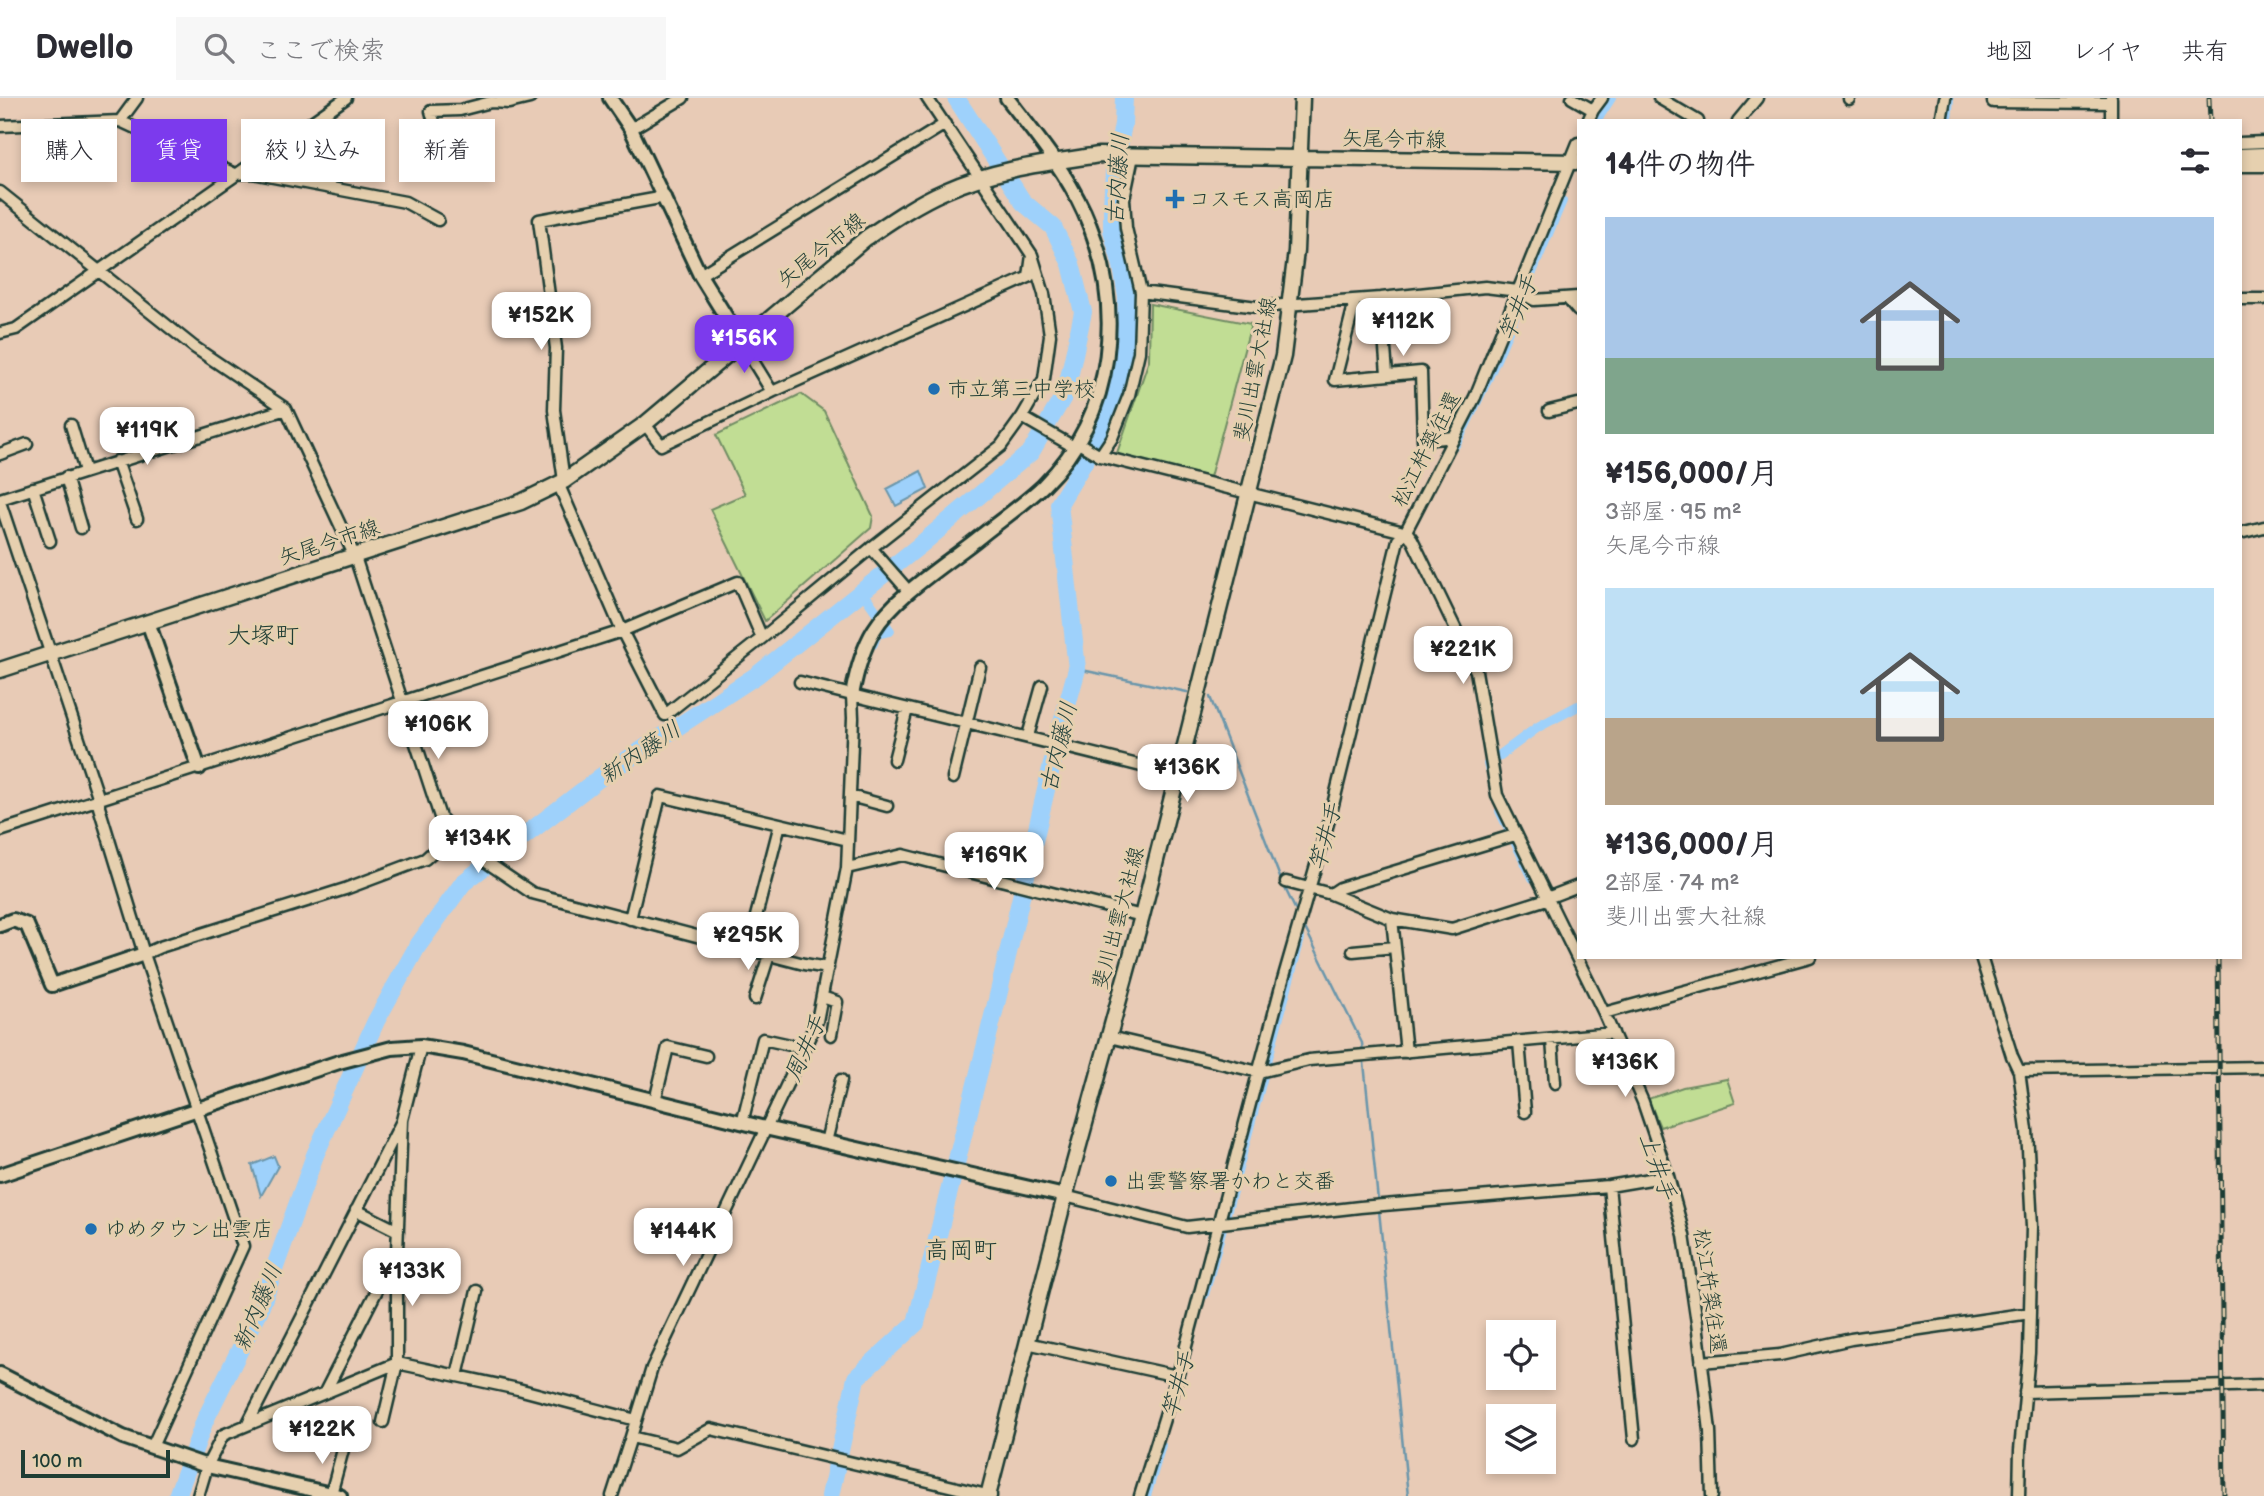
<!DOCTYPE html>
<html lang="ja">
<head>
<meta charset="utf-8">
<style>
  body { margin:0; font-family:"Balsamiq Sans","Klee One",sans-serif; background:#f7f7f7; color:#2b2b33; height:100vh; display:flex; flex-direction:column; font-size:26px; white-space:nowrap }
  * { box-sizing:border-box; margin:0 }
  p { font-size:23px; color:#7c7c81 }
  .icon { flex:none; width:38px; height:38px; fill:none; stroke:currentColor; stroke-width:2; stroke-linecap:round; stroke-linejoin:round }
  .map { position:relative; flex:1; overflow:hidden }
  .side { position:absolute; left:1577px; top:21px; width:665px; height:840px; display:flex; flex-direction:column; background:#fff; border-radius:0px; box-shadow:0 4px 10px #0003 }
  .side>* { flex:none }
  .hud { position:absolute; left:21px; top:21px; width:665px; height:63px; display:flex; gap:14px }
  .tools { position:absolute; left:1486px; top:1222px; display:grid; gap:14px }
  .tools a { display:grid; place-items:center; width:70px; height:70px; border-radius:0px; background:#fff; box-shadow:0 4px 10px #0003; font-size:35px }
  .scale { position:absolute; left:21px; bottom:18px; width:149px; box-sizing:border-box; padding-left:7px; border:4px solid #1f3d34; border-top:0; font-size:19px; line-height:24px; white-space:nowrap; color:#1f3d34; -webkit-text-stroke:5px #e6d0af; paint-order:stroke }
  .price { position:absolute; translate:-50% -60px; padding:0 16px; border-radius:14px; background:#fff; color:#222; font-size:23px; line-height:46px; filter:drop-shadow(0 2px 4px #0008) }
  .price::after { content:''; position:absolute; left:50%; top:42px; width:21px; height:16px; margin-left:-10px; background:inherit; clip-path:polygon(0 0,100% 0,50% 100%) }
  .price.selected { background:#7c3aed; color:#fff }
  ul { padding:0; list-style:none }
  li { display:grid; align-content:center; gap:14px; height:371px; padding:0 28px }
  li span { display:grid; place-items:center; height:217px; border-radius:0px; color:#555 }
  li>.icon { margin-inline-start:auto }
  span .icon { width:126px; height:126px; fill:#fffc; stroke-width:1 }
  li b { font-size:30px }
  h2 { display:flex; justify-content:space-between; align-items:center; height:84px; padding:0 28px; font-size:30px }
  .chip { padding:0 24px; border-radius:0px; background:#fff; box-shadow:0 4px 10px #0003; font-size:24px; line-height:63px }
  .chip.selected { background:#7c3aed; color:#fff }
  header { display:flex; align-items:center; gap:42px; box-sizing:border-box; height:98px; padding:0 35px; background:#fff; border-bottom:2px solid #e1e1e2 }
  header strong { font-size:33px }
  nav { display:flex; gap:38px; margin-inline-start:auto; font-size:24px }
  .search { width:490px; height:63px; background:#f7f7f7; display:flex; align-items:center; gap:18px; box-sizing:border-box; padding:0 24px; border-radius:0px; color:#7c7c81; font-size:26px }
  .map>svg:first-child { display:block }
</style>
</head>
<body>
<header>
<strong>Dwello</strong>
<div class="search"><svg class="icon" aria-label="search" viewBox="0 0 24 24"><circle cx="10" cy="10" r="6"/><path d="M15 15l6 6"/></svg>ここで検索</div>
<nav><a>地図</a><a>レイヤ</a><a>共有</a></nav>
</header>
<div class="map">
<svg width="2264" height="1398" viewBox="0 0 2264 1398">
  <rect width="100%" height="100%" fill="#e8cbb6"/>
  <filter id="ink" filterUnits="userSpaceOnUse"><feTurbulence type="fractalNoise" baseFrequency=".0143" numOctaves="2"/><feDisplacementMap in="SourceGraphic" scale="14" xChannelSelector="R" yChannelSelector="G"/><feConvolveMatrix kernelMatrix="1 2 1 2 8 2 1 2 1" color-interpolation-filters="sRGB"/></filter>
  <g filter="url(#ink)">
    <path fill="#c1dd94" stroke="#708d64" stroke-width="2" d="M1150,206L1251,226L1210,379L1116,358L1149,262Z
      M801,296L824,313L873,418L871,430L765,523L710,411L745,396L716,337Z
      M1727,981L1735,1005L1660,1029L1648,1001L1683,989Z"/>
    <path fill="#9ed1fb" stroke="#6b96ab" stroke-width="2" d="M921,373L928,391L896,408L887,391Z
      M274,1058L278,1068L261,1098L252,1067Z"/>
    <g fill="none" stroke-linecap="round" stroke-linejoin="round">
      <path stroke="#6b96ab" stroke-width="2.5" d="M1077,571L1187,594
        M1210,599L1281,782L1298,817
        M1303,826L1362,945L1408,1398"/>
      <path stroke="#9ed1fb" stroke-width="10" d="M1596,23L1611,0
        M1947,23L1949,1
        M1455,347C1497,269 1526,185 1562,103
        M861,492L890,533L877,536L873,546
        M1489,670L1488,666L1538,629L1578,608
        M1500,713L1533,780
        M1204,1197L1300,841
        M1146,1398L1161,1347"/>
      <path stroke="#9ed1fb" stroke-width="18" d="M177,1398L205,1322L260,1211L315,1057L376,923L417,849L463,785L602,678L757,577L919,448L1031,354L1066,294L1083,214L1071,166L1053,129L1023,104L956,0
        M830,1398L856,1280L916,1225L997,902L1059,636L1077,571L1059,406L1087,359L1114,305L1124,259L1127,200L1122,168L1112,132V107L1114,74L1123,26L1124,0"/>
      <defs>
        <path id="minor" d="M1572,0L1593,12
          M1659,0L1698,23
          M1849,0V1
          M1993,0V4L2111,5
          M2111,0V23
          M120,23L137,0
          M1588,23L1593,12L1602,0
          M1738,23L1757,0
          M1941,23L1945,0
          M0,28L120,23L235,76L252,75L405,104L438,122
          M631,31L683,0
          M439,43L431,13L460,12L491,4L509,5L530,0
          M2240,45L2264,44
          M2240,68H2264
          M0,94L194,249L286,311L355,459L440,719L467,748L488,765L532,795L804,866L828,870
          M700,177L945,26
          M1141,194L1257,209L1381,200L1485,189L1518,193L1534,202L1578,199
          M1381,200L1387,276
          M1567,200L1578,213
          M2240,201H2264
          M1355,203L1335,282L1421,274L1423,342L1454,339
          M0,235L16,231L346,0
          M742,245L772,294
          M1549,313L1578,306
          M1022,319L1074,349
          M645,326L661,347L772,294L1029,179L1032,157L927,0
          M71,327L85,373
          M1077,344L1100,358L1400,433L1403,436
          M0,356L27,346
          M1100,358L1112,340L1129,297L1139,254L1141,194L1126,130L1124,101L1133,58
          M117,363L137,421
          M66,379L81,430
          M564,383L554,312L556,250L539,122L665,99
          M558,385L622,533L738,484L762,540
          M33,390L50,443
          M0,401L286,311
          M0,404L99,701V709L144,856L243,1148L152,1349
          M1406,433L1412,441L1476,573L1497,697L1604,915L1643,1004L1668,1078L1684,1137L1697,1225L1710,1333L1712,1398
          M2240,435L2264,429
          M871,450L905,489L908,495
          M800,584C925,616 1051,644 1176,677
          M852,597L853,620L847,770L817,923L652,1270L631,1339L677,1350L711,1331L991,1398
          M1028,638L1042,588
          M894,662L907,611
          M953,680L980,569
          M850,698L887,708
          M0,733L622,533L665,617L762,540L871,450L1001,348L1022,319L1044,281L1050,237L1044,196L1032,157
          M847,770L903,757L1142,818
          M1286,784L1331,796L1340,790L1515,737
          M1331,796L1392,821L1452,831L1547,801
          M1547,800L1578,788
          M630,821L660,698L848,742
          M1392,821L1406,954
          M753,830L780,726
          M1353,853L1395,849
          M144,856L160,849L345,791L425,761L455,734
          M1981,859L2012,958L2019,973L2027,1032L2032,1129L2029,1255L2020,1352L2019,1398
          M822,899L837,904L831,937
          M755,901L769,857
          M1604,915L1810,859
          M1109,939L1259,974L1309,962L1613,935
          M1552,941L1555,985
          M1519,944L1525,1014
          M2019,973L2264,969
          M655,1003L668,949L706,958
          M742,1025L763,941L804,950
          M826,1044L841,982
          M1609,1088L1634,1341
          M1065,1098L1187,1129L1360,1109L1609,1088L1668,1078
          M356,1112L398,1133
          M1027,1245L1177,1278
          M1701,1264L1780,1257L1851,1241L2030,1215
          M457,1278L477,1193
          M325,1294L395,1157
          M2025,1294L2264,1287
          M383,1324L397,1265V1154L402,1022L421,948
          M247,1327L401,1025
          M331,1396L344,1348
          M198,1398L207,1368L223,1337L397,1265L518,1291L636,1322
          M612,1398L631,1339
          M1140,1398L1182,1263L1282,885L1331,715L1398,442L1406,433L1475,299L1578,45"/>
        <path id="tertiary" d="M610,0L631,31L700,177L742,245
          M148,524L199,670
          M852,597C856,576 863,550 874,532C895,497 949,464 981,438C1001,422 1024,406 1043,388C1117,315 1125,206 1084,114C1065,72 1035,36 1007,0
          M0,827L13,822L27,827L52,887L144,856
          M0,1077L339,964L392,950L421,948L463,955L765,1030L1065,1098
          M0,1276L123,1339L207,1368L340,1398"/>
        <path id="secondary" d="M2240,58L2264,57
          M0,572L521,404L564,383L645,326L866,140C891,123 917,105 945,93C994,71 1047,65 1099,57L1578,64
          M988,1398L1065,1098L1142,818L1283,258L1296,153L1302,0"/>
      </defs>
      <use href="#minor" stroke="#1f3d34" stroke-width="15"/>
      <use href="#tertiary" stroke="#1f3d34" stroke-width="18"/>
      <use href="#secondary" stroke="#1f3d34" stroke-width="19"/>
      <use href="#minor" stroke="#e6d0af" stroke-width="10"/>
      <use href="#tertiary" stroke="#e6d0af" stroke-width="12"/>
      <use href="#secondary" stroke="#e6d0af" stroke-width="14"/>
      <defs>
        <path id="rail" d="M2209,0L2210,23
          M2218,859L2224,1398"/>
      </defs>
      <use href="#rail" stroke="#1f3d34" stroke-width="5"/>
      <use href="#rail" stroke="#e6d0af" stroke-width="2.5" stroke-dasharray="8" stroke-linecap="butt"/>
    </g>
  </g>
  <g fill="#1f6fb2" stroke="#e6d0af" stroke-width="2.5">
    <path d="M1171.5 90.5h7v7h7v7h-7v7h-7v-7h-7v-7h7z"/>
    <circle cx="934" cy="291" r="7"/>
    <circle cx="1111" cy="1083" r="7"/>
    <circle cx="91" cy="1131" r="7"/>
  </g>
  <g text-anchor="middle" stroke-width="6" stroke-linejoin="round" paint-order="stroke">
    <g font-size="21" fill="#1f3d34" stroke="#e6d0af">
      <text transform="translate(1394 41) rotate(1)" y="7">矢尾今市線</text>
      <text transform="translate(821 152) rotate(-39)" y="7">矢尾今市線</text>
      <text transform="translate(1255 271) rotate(-79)" y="7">斐川出雲大社線</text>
      <text transform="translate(1426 351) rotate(-63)" y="7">松江杵築往還</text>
      <text transform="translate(329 444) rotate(-18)" y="7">矢尾今市線</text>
      <text transform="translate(1118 820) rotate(-75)" y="7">斐川出雲大社線</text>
      <text transform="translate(1710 1193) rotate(82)" y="7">松江杵築往還</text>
    </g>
    <g font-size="21" fill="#1f3d34" stroke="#e6d0af" text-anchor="start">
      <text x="1189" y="108">コスモス高岡店</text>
      <text x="948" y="298">市立第三中学校</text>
      <text x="1125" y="1090">出雲警察署かわと交番</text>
      <text x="105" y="1138">ゆめタウン出雲店</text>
    </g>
    <g font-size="23" font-style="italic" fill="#25443e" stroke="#e6d0af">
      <text transform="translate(1117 81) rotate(-86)" y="8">古内藤川</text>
      <text transform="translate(1518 210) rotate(-68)" y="8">竿井手</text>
      <text transform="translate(1058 649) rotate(-76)" y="8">古内藤川</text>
      <text transform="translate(640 654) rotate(-34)" y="8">新内藤川</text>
      <text transform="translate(1325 739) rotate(-75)" y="8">竿井手</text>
      <text transform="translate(805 950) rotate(-65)" y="8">周井手</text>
      <text transform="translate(1658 1068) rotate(71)" y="8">上井手</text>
      <text transform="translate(257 1209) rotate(-67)" y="8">新内藤川</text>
      <text transform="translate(1178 1287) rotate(-74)" y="8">竿井手</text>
    </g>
    <g font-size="24" fill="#1f3d34" stroke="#e6d0af">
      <text x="263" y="545">大塚町</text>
      <text x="961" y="1160">高岡町</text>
    </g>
  </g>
</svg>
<div class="tools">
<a><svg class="icon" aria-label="locate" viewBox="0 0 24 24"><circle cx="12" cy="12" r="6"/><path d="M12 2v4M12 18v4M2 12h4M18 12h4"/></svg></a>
<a><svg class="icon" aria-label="layers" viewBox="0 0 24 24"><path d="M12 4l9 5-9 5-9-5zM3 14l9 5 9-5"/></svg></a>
</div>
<div class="scale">100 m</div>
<b class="price" style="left:541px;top:254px">¥152K</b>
<b class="price" style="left:1403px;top:260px">¥112K</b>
<b class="price selected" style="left:744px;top:277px">¥156K</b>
<b class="price" style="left:147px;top:369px">¥119K</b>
<b class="price" style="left:1463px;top:588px">¥221K</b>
<b class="price" style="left:438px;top:663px">¥106K</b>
<b class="price" style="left:1187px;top:706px">¥136K</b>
<b class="price" style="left:478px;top:777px">¥134K</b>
<b class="price" style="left:994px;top:794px">¥169K</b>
<b class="price" style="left:748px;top:874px">¥295K</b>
<b class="price" style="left:1625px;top:1001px">¥136K</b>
<b class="price" style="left:683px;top:1170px">¥144K</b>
<b class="price" style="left:412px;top:1210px">¥133K</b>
<b class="price" style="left:322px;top:1368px">¥122K</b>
<div class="hud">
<a class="chip">購入</a>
<a class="chip selected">賃貸</a>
<a class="chip">絞り込み</a>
<a class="chip">新着</a>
</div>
<section class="side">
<h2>14件の物件<svg class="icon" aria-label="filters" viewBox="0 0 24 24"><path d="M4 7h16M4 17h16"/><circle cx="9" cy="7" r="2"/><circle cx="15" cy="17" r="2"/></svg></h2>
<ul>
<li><span style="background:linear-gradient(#a9c7e8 65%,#7fa58c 0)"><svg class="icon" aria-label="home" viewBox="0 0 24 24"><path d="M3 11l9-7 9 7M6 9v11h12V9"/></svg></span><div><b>¥156,000/月</b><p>3部屋 · 95 m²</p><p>矢尾今市線</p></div></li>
<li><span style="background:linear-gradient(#bfe0f5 60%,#b9a48a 0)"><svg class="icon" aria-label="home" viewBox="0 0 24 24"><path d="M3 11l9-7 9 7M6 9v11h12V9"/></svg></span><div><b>¥136,000/月</b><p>2部屋 · 74 m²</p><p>斐川出雲大社線</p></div></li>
</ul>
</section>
</div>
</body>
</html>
